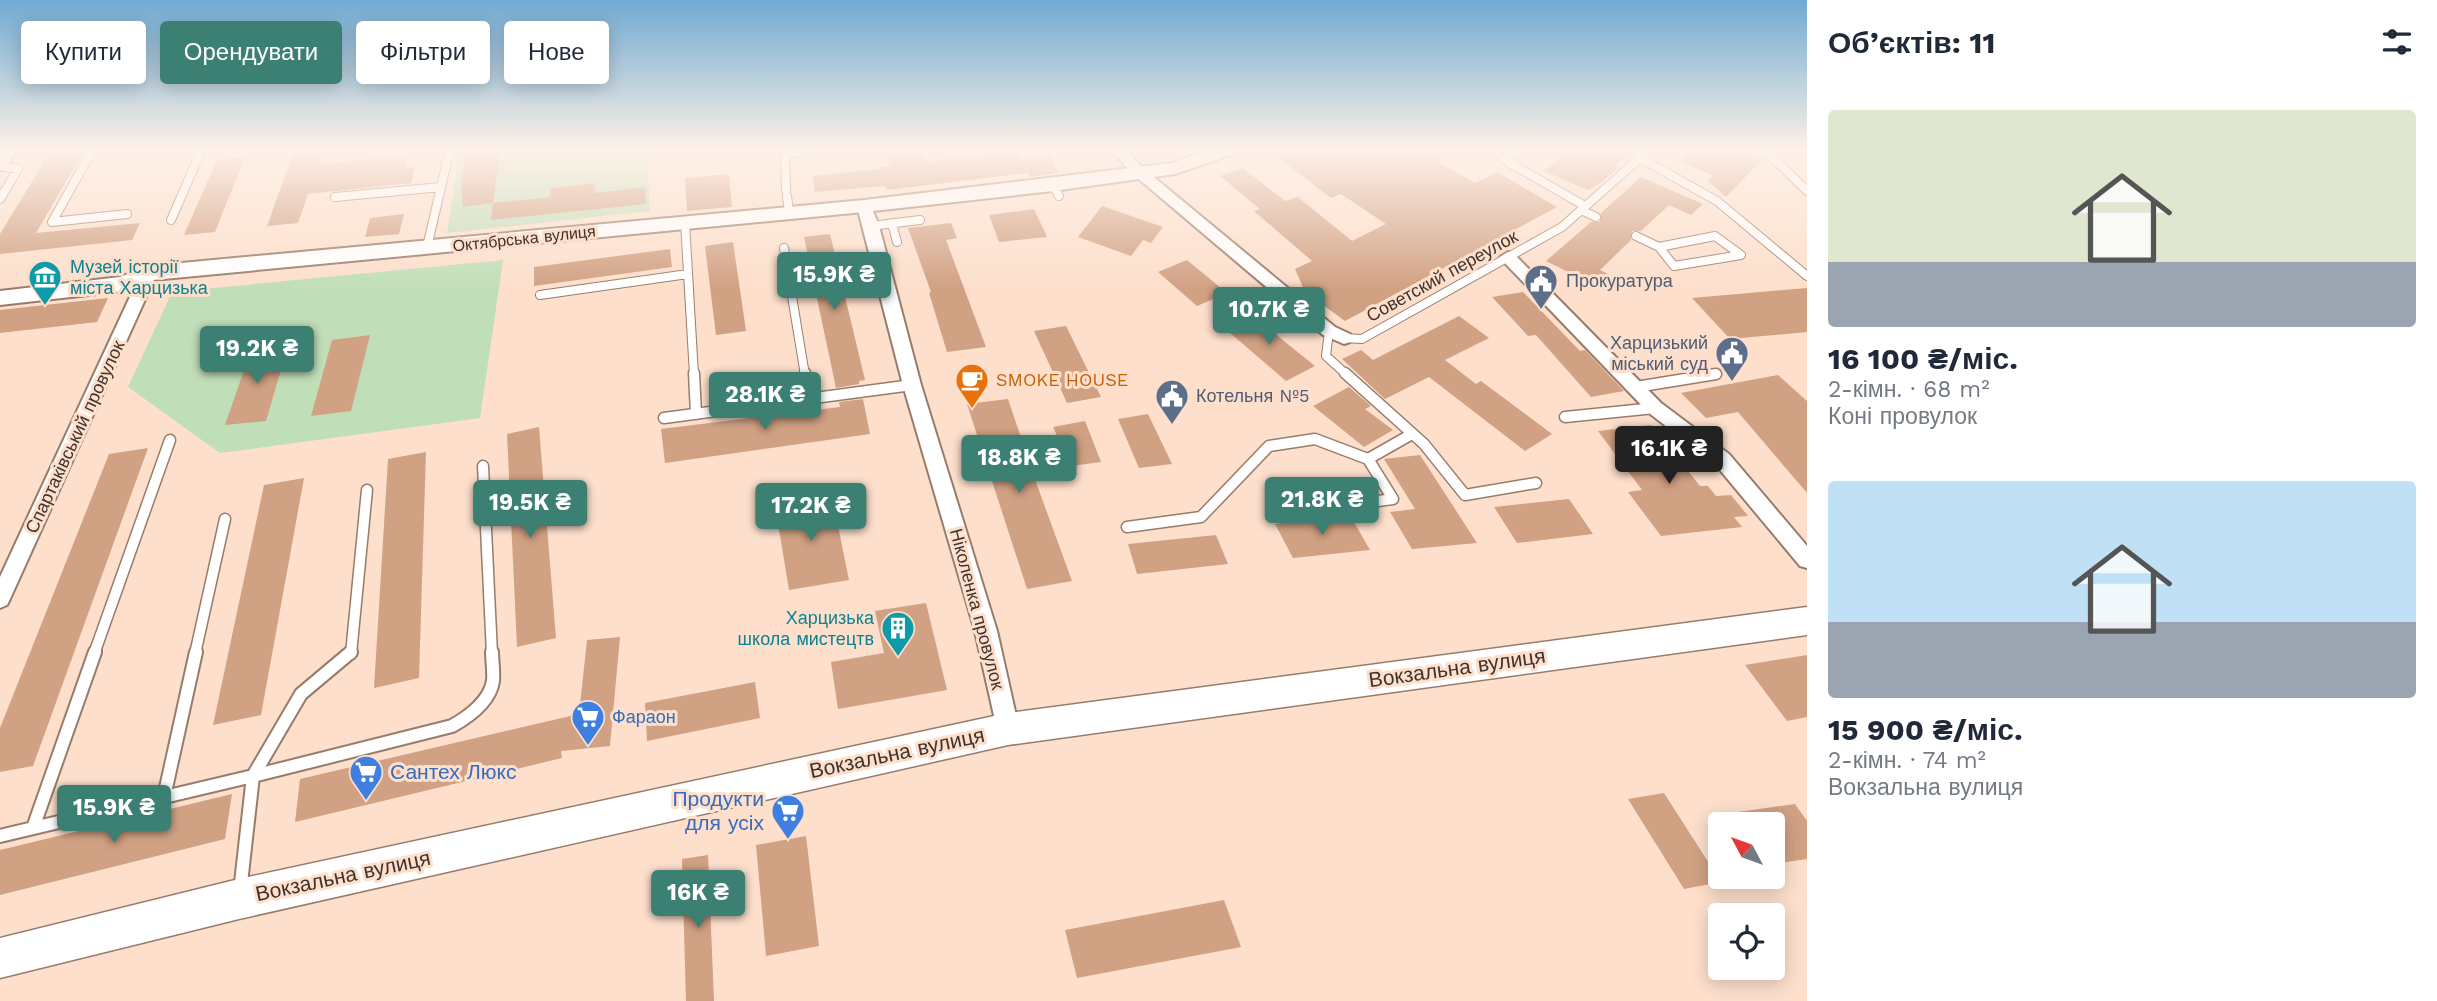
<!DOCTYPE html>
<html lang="uk">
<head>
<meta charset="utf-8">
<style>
  body { margin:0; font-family:"Work Sans",sans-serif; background:#f2f2f3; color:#1f2937; height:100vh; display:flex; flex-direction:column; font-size:26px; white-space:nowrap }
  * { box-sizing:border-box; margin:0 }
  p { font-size:23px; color:#747a83 }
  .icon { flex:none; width:38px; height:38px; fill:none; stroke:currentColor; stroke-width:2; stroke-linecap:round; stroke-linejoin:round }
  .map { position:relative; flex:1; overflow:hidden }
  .sheet { display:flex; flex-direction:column; background:#fff; width:630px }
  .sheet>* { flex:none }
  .hud { position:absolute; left:21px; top:21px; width:665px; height:63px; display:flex; gap:14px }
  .needle { width:46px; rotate:311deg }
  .fabs { position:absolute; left:1708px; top:812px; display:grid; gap:14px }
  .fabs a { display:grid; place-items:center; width:77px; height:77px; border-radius:7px; background:#fff; box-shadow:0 4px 18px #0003; font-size:35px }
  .price { position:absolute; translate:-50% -60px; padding:0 16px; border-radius:7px; background:#3c8073; color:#fff; font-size:23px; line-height:46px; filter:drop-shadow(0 2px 4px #0008) }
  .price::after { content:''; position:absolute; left:50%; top:42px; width:21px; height:16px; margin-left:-10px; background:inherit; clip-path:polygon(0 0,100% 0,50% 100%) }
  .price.on { background:#222; color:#fff }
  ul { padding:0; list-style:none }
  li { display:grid; align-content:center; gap:14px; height:371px; padding:0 21px }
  li span { display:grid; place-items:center; height:217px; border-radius:7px; color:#555 }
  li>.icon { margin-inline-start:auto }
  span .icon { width:126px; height:126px; fill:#fffc; stroke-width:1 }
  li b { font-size:30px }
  h2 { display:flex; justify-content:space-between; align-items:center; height:84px; padding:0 21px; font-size:30px }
  .pill { padding:0 24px; border-radius:7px; background:#fff; box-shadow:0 4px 18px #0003; font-size:24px; line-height:63px }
  .pill.on { background:#3c8073; color:#fff }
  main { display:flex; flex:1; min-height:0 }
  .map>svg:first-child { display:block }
</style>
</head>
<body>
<main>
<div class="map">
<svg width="1807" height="1001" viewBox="0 0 1807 1001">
  <rect width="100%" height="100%" fill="#fddfcc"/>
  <path fill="#c0deb8" d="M460,149H647L650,211L447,233Z
    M503,260L480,418L220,453L128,387L172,292Z"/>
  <path fill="#d1a183" d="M52,149H85L36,233L140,223L132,240L0,254V234Z
    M322,149L318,164L408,156L406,168L415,167L411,183L308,194L298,223L267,226L294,151Z
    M467,149H500L493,203L463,207L461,185Z
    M884,149H922L927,162L1016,151L1027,173L887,190L885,186L815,192L813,176L880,169L879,167L890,166Z
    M1267,149H1463V151L1436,161L1475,183L1497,172L1557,207L1345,321L1305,292L1295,269L1312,261L1254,211L1260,209L1220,176L1243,168L1285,201L1298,197L1352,241L1386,224L1341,194L1331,198Z
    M1571,149H1634L1615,166L1619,167L1602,182L1588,190L1544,171Z
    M1694,149H1740L1763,159L1726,197L1708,181L1714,176L1680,162Z
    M1050,156L1058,173L1030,177L1021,160Z
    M245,157L215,232L184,235L217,160Z
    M729,174L732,207L687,211L685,178Z
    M1641,177L1703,204L1691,215L1669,205L1641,231H1632L1631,240L1600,270L1620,280L1608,292L1546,261L1591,222H1600L1601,213Z
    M595,183V193L645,187L646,204L491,220L493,203L550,197L551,188Z
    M1102,206L1163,227L1151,243L1143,240L1131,256L1078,237Z
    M1034,209L1047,237L999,242L989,215Z
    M404,214L399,234L365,237L370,218Z
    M951,223L957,238L946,240L986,347L947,352L929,293L931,292L908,228Z
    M830,234L865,380L859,381V384L836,388L804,237Z
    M733,242L746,331L716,335L705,246Z
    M670,249L672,267L534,286V267Z
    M1187,260L1227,293L1197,306L1158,272Z
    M1807,288V332L1730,339L1692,298Z
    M1523,292L1580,351L1585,350L1624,391L1591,397L1536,335L1528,336L1492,297Z
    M108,298L97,322L0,333V310Z
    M1249,313L1315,366L1286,381L1222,326Z
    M1459,316L1489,338L1445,360L1476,384L1481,381L1552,434L1525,451L1429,377L1385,399L1342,359L1361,350L1373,360Z
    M1066,326L1101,397L1067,403L1034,331Z
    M370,335L351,411L311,416L332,340Z
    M288,346L266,421L225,425L251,350Z
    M1778,375L1807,401V493L1738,412L1706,418L1681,393Z
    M1349,387L1371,406L1365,409L1393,430L1364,447L1313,406Z
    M863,399L870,434L665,463L661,429L840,407L839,402Z
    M1008,399L1037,485L1072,581L1027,589L967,404Z
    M1148,414L1172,464L1139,468L1118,419Z
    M1085,421L1101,462L1071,466L1053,427Z
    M1651,425L1700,486H1708L1716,496L1731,495L1748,516L1734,517L1742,527L1661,536L1628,492L1642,490L1598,431Z
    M539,427L556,638L517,647L507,434Z
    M148,448L33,766L0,772V728L109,454Z
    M426,452L419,678L374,688L388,459Z
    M1420,455L1477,543L1412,549L1390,512L1415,509L1384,459Z
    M304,478L261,715L213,725L264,485Z
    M832,496L849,580L789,590L775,505Z
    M1569,499L1593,534L1517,543L1494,507Z
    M1350,515L1370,550L1293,558L1275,524Z
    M1216,535L1228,564L1137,574L1128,544Z
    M926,603L947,690L838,709L831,662L884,653L875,611Z
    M620,637L610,746L561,751L562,758L295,822L300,779L579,714L587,640Z
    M1807,655V717L1787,721L1745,665Z
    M755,682L760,718L647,741L645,703Z
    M1664,793L1721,882L1684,889L1628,799Z
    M232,794L225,839L0,895V850Z
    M1795,804L1807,821V859L1773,864V824H1718L1717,815Z
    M806,836L819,946L766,956L756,845Z
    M708,855L714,1001H686L682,859Z
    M1224,900L1241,947L1077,978L1065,930Z"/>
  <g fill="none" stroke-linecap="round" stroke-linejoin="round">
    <defs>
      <path id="lane-far2" d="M93,149L52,222L127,214
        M1521,149L1503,159L1585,206
        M1764,149L1807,191
        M1640,158L1717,201L1807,276
        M0,166L18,169L0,199
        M1053,185L1059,196
        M786,190L785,154L823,149
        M787,196L789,212
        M335,197L441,187
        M1581,210L1596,217
        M171,220L202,149
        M685,222L694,375
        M892,223L897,242
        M871,226L920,220
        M1636,236L1659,247
        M1715,236L1741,255L1674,266L1659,247Z
        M427,247L450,149
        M784,248L805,375
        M540,295L688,274
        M1329,331L1326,356L1347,375
        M1344,338L1362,339L1562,227L1650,149
        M1713,375L1716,374"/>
      <path id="lane-far1" d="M694,373L696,414
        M805,373L809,399
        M1345,373L1424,444L1465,495L1536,483
        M1636,387L1716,374
        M1565,417L1655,408
        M664,418L912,385
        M483,466L492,654
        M1310,510L1393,499L1368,459L1412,434
        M1127,527L1201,517L1269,446L1315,439L1368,459
        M94,654L170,440
        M195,654L225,519
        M351,654L367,490"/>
      <path id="lane" d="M351,652L301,694L253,776L452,726C468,717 490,701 493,681C494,672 492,661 492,652
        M164,797L196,652
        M33,828L95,652
        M0,836L253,776L240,892"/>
      <path id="street" d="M4,149H18L5,169L0,170V155Z
        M1110,149H1125L1144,169L1335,327L1350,334L1352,338L1350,342L1344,344L1323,335L1134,175Z
        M864,202L871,206L879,226L921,385L997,631L1019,729L1016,736L1008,740L1000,736L997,729L975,631L903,385L857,206Z
        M1508,252L1513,253L1661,403L1729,454L1807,546V568L1800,566L1715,464L1649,413L1503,261L1500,257Z
        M149,268L157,273L10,599L7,605L0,608V577L141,273Z"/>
      <path id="secondary" d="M1210,149H1238L1236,153L1175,174L1053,191L864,212L153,280L124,291L0,305V291L120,277L149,266L864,200L1172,163Z"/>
      <path id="primary" d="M1807,607V635L1008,745L239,919L0,978V938L239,879L1008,713Z"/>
    </defs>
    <use href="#lane-far2" stroke="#977c6b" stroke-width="10"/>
    <use href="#lane-far1" stroke="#977c6b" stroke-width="13"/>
    <use href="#lane" stroke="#977c6b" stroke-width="16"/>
    <use href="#street" stroke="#977c6b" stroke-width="4"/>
    <use href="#secondary" stroke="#977c6b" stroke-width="4"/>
    <use href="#primary" stroke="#977c6b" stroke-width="3"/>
    <use href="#lane-far2" stroke="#fff" stroke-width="8"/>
    <use href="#lane-far1" stroke="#fff" stroke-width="10"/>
    <use href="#lane" stroke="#fff" stroke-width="12"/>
    <use href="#street" fill="#fff" fill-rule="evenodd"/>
    <use href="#secondary" fill="#fff" fill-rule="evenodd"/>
    <use href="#primary" fill="#fff" fill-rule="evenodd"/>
  </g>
  <linearGradient id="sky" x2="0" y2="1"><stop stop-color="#70aad1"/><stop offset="0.52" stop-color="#fef1e8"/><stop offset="1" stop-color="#fef1e8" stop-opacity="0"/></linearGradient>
  <rect width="1807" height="289" fill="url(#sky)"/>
  <defs>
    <symbol id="museum-pin" viewBox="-11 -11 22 30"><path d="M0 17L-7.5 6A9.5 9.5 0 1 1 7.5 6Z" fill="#0f9aa8" stroke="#fddfcc"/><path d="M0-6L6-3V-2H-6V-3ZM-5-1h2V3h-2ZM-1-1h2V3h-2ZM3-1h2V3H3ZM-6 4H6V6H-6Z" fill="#fff"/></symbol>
    <symbol id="civic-pin" viewBox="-11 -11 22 30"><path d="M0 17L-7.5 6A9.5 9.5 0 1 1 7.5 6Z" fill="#5c6f8a" stroke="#fddfcc"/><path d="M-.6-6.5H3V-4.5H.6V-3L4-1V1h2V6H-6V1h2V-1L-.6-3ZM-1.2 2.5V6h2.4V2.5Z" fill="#fff"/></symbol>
    <symbol id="cafe-pin" viewBox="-11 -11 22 30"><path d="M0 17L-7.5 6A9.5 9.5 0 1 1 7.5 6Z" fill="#e8710a" stroke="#fddfcc"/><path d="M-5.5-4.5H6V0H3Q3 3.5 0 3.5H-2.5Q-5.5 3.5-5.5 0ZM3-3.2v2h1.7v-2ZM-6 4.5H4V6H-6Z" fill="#fff"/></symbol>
    <symbol id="building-pin" viewBox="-11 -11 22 30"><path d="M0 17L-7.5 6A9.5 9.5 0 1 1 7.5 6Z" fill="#0f9aa8" stroke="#fddfcc"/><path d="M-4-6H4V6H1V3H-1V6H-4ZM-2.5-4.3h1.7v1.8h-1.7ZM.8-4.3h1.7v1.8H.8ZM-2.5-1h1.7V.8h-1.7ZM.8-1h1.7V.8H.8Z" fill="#fff"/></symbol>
    <symbol id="supermarket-pin" viewBox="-11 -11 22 30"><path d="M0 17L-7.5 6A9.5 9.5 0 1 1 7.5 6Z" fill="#3f7fe0" stroke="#fddfcc"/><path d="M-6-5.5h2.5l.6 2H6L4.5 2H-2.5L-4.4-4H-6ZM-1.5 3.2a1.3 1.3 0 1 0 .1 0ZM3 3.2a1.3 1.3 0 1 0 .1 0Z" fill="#fff"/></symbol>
  </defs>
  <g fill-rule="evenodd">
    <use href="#museum-pin" x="26" y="258" width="38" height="52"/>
    <use href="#civic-pin" x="1522" y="262" width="38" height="52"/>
    <use href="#civic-pin" x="1713" y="334" width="38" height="52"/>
    <use href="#cafe-pin" x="953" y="361" width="38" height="52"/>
    <use href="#civic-pin" x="1153" y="377" width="38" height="52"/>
    <use href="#building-pin" x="879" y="609" width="38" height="52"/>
    <use href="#supermarket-pin" x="569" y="698" width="38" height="52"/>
    <use href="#supermarket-pin" x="347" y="753" width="38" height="52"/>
    <use href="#supermarket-pin" x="769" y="792" width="38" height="52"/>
  </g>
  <g text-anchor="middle" stroke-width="6" stroke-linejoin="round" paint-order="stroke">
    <g font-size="16" fill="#3f332c" stroke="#fddfcc">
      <text transform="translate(524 238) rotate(-6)" y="6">Октябрська вулиця</text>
    </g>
    <g font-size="18" fill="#0d838f" stroke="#fddfcc" text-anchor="start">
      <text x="70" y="273">Музей історії<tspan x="70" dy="21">міста Харцизька</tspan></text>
      <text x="874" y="624" text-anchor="end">Харцизька<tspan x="874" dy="21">школа мистецтв</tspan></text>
    </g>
    <g font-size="18" fill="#3f332c" stroke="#fddfcc">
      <text transform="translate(1442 276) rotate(-29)" y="6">Советский переулок</text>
      <text transform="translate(75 437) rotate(-65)" y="6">Спартаківський провулок</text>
      <text transform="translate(977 609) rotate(75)" y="6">Ніколенка провулок</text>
    </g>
    <g font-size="18" fill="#4e5e75" stroke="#fddfcc" text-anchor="start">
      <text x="1566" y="287">Прокуратура</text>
      <text x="1708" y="349" text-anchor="end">Харцизький<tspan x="1708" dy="21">міський суд</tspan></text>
      <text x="1196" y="402">Котельня №5</text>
    </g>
    <g font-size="18" fill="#c56008" stroke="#fddfcc" text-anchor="start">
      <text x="996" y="386">SMOKE HOUSE</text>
    </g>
    <g font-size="18" fill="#366cbe" stroke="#fddfcc" text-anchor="start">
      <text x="612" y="723">Фараон</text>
    </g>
    <g font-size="21" fill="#3f332c" stroke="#fddfcc">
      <text transform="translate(1457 668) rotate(-8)" y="7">Вокзальна вулиця</text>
      <text transform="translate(897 753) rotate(-12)" y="7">Вокзальна вулиця</text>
      <text transform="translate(343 876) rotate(-12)" y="7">Вокзальна вулиця</text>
    </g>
    <g font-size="21" fill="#366cbe" stroke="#fddfcc" text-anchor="start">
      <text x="390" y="779">Сантех Люкс</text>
      <text x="764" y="806" text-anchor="end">Продукти<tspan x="764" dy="24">для усіх</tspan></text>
    </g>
  </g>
</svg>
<div class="fabs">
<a><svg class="needle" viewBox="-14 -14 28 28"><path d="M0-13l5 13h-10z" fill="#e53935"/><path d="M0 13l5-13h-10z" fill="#747a83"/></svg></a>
<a><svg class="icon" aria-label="locate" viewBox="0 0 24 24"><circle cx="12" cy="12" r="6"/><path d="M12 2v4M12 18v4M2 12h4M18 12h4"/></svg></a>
</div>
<b class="price" style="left:834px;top:312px">15.9K ₴</b>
<b class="price" style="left:1269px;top:347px">10.7K ₴</b>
<b class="price" style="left:257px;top:386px">19.2K ₴</b>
<b class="price" style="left:765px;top:432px">28.1K ₴</b>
<b class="price on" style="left:1669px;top:486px">16.1K ₴</b>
<b class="price" style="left:1019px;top:495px">18.8K ₴</b>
<b class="price" style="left:1322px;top:537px">21.8K ₴</b>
<b class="price" style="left:530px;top:540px">19.5K ₴</b>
<b class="price" style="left:811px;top:543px">17.2K ₴</b>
<b class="price" style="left:114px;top:845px">15.9K ₴</b>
<b class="price" style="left:698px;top:930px">16K ₴</b>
<div class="hud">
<a class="pill">Купити</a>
<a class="pill on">Орендувати</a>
<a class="pill">Фільтри</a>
<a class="pill">Нове</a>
</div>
</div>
<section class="sheet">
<h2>Об’єктів: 11<svg class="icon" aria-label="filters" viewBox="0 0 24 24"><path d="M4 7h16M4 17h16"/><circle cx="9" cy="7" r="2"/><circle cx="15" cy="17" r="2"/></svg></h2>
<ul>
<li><span style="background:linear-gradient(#dfe7d0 70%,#9aa5b1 0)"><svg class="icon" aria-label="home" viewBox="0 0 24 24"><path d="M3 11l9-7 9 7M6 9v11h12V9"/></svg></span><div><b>16 100 ₴/міс.</b><p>2-кімн. · 68 m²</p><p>Коні провулок</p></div></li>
<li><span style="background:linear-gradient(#bfe0f5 65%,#9aa5b1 0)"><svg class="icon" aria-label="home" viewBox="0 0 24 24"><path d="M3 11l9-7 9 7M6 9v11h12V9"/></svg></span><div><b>15 900 ₴/міс.</b><p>2-кімн. · 74 m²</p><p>Вокзальна вулиця</p></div></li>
</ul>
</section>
</main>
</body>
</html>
